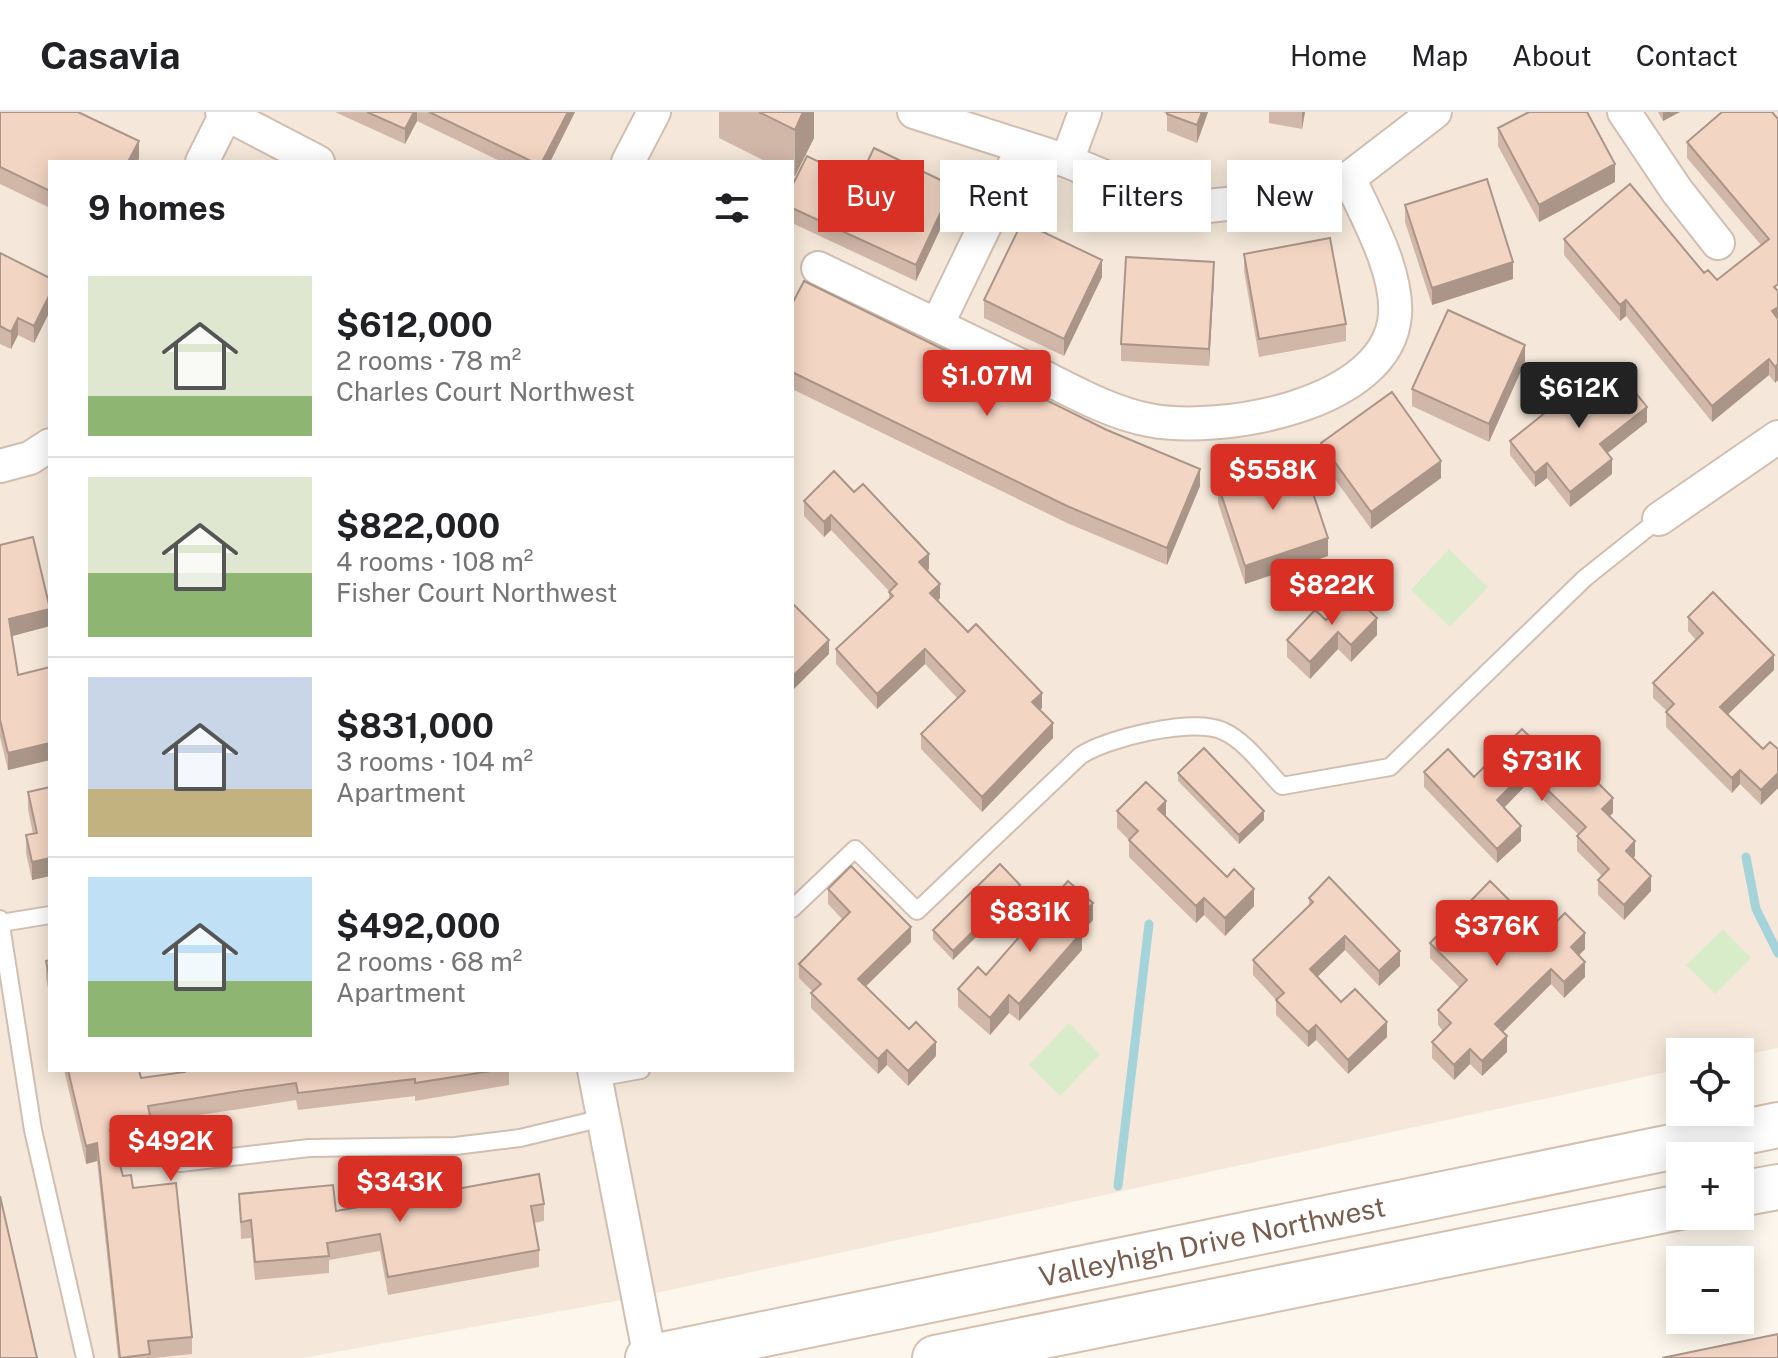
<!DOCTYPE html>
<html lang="en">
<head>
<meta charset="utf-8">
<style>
  body { margin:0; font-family:"Public Sans",sans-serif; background:#f2f2f2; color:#202124; height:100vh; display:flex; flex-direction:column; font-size:30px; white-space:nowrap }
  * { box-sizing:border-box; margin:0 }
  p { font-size:26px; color:#757577 }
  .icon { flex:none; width:44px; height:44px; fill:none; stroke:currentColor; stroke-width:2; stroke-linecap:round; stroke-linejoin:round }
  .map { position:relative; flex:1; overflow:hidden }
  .side { position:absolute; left:48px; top:48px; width:746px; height:912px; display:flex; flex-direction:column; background:#fff; border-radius:0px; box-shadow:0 4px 20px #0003 }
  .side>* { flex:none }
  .hud { position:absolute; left:818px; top:48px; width:760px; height:72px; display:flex; gap:16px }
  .tools { position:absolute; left:1666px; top:926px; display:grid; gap:16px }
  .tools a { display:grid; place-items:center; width:88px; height:88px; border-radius:0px; background:#fff; box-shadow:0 4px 20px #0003; font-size:40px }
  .price { position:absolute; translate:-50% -68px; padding:0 18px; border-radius:8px; background:#d93025; color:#fff; font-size:26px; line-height:52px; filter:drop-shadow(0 2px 4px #0008) }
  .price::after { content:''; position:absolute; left:50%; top:48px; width:24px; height:18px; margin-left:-12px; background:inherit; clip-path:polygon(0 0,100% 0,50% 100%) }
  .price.active { background:#222; color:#fff }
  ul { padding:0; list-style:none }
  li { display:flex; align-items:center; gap:24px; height:200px; padding:0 40px }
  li+li { border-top:2px solid #e0e0e0 }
  li span { display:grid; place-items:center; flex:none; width:224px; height:160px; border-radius:0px; color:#555 }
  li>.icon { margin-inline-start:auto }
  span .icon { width:96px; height:96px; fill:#fffc; stroke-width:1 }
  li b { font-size:34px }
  h2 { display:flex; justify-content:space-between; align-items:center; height:96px; padding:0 40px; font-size:34px }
  .chip { padding:0 28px; border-radius:0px; background:#fff; box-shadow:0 4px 20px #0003; font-size:28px; line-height:72px }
  .chip.active { background:#d93025; color:#fff }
  header { display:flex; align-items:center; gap:48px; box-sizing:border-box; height:112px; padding:0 40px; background:#fff; border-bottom:2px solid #e0e0e0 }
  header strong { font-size:38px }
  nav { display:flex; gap:44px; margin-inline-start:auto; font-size:28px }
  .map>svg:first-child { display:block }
</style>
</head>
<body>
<header>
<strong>Casavia</strong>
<nav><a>Home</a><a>Map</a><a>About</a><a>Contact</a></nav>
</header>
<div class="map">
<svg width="1778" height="1246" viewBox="0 0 1778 1246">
  <rect width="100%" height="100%" fill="#fdf6ec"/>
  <path fill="#f5e8da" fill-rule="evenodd" d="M0,0H1778V936L1740,944V940H1680V957L638,1185L303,1246H0ZM50,50H792V958H50Z"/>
  <path fill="#d8ecc9" d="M1449,437L1488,475L1450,515L1411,478Z
    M1723,817L1751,846L1715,882L1686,853Z
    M1069,911L1100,942L1060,984L1029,953Z"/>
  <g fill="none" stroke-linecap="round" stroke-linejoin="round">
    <path stroke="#a5d3da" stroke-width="9" d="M1746,745L1756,797L1778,841
      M1118,1074L1149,812"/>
    <defs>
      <path id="lane" d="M792,797L855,737L917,799L1080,644C1106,626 1194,605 1223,619C1246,629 1265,657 1282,674L1390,655L1585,466L1659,407
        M0,807L33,1018L85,1246
        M1,811L50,803
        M596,966L641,958
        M180,1051L309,1036L455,1034L520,1026L603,1006"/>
      <path id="street" d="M222,0L318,50
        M914,0L1067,49L1132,76L1208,94L1311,83L1349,66L1435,0
        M1624,0L1677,79L1718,131
        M1067,49L1085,0
        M202,50L227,0
        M628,50L654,0
        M818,156C888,190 957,223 1026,256C1065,275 1107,300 1149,308C1219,322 1388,294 1395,203C1398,159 1367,105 1349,66
        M937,213L1022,37
        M0,354L30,346L50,333
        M1659,407L1778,325
        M594,958L650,1246"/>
      <g id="secondary">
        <path d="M1740,1082L1778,1075"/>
        <path id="s1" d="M648,1246L1778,1013"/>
        <path d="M935,1246L1680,1095"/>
      </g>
    </defs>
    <use href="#lane" stroke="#d1beb0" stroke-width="20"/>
    <use href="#street" stroke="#d1beb0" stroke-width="36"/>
    <use href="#secondary" stroke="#d6c0b0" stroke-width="48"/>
    <use href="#lane" stroke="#fff" stroke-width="16"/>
    <use href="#street" stroke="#fff" stroke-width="32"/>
    <use href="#secondary" stroke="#fff" stroke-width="44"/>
  </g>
  <path fill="#d1b7a8" d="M0,0L139,47L50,50V96L0,72Z
    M335,0H575L550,50H502L417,9L405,32Z
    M719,0H814V26L795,64L792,63V50H767L719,26Z
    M1163,0H1208L1197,31L1167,19V2Z
    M1269,0H1305L1302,17L1269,11Z
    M1658,0H1680L1663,9Z
    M1778,7L1775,271L1769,263L1712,310L1626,204L1620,209L1564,143V127L1704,161L1717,168L1761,133L1687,46V30Z
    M1498,16L1615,70L1539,110L1498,34Z
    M858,69L953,90L916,169L792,111V74Z
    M1405,93L1513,167L1432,193L1405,110Z
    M0,141L50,166V199L34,231L18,223L11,237L0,232Z
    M1244,142L1346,212V229L1259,245L1244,159Z
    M1102,165L1064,244L984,206V188Z
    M1214,167L1209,254L1121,249V232Z
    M792,192L1200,374L1167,453L1067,411L792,277Z
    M1525,250L1489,330L1412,294V277Z
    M1647,310L1607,341L1612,362L1570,395L1547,366L1535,375L1510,343V329Z
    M1321,331L1441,366L1371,417L1321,348Z
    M1218,373L1328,444L1245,472L1218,391Z
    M804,389L929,457L927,458L940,486L938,489L1042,596L1040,598L1053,626L982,700L921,637V622L958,587L925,552L877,597L836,552V537L889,488V479L831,418L824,425L804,404Z
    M0,433L50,514L11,524L18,563L50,555V648L8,658L0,625Z
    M1688,505L1774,558L1728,602L1763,637H1778V676L1761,693L1740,672L1732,681L1666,615V600L1667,599L1653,586V571L1696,528L1688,519Z
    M1326,508L1377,523L1351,550L1338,537L1310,567L1287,545V528Z
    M1544,639L1613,701L1610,704L1635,744L1634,746L1651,779L1624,808L1598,783V768L1602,764L1577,739V724L1579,723L1527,672L1504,696L1521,729L1497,751L1424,675V660L1474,665Z
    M1178,661L1264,708L1239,732L1178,669Z
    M50,675V764L32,768L26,741V723L33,722L28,697V680Z
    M1117,699L1166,705L1254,794L1225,824L1204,803L1196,811L1129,745V728L1117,716Z
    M828,777L911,830L866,874L936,944L908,974L887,953L878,962L811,896V881L813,880L799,866V852L842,807L828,792Z
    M1020,781L953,848L933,827V818Z
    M1309,786L1400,854L1379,874L1345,838L1317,865L1341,890L1387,925L1348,962L1316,928L1308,935L1276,903V888L1253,863V848L1309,794Z
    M1093,808L1081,820L1082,838L1019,909L1009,901L990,923L958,895V877Z
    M1529,808L1547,819L1585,837L1579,843L1585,865L1564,886L1551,872L1503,920L1507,940L1482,964L1470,952L1454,968L1432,946V930L1443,919L1438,913V898L1460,876L1430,846V831Z
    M50,848V886L46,866V849Z
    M64,958H139L141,966L183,960L182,958H509V973L415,989V984L298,998L296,988L240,997L151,1010V1025L114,1034L123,1064L133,1076L192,1225V1242L154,1246H118L97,1049L86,1052Z
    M239,1082L336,1099L544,1092V1109L534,1111L539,1138V1155L388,1183L380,1139L329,1148V1161L255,1168L251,1126L241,1127Z"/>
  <path fill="#aa9588" d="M414,0H417V9L405,32V17Z
    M568,0H575L550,50H542Z
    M803,0H814V26L795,64V18Z
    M1202,0H1208L1197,31V13Z
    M1302,0H1305L1302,17Z
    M1663,0H1680L1663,9Z
    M139,29V47L137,50H128Z
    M1615,52V70L1539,110V93Z
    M953,74V90L916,169V153Z
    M1102,148V165L1064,244V227Z
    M1214,150V167L1209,254V237Z
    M1513,150V167L1432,193V176Z
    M50,182V199L34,231V214Z
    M1626,188V204L1620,209V193Z
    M1778,195V211L1772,199Z
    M18,206V223L11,237V220Z
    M1525,233V250L1489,330V312Z
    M1769,247V263L1712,310V294Z
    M1778,252V268L1775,271V255Z
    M1647,295V310L1600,347V332Z
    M1612,347V362L1570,395V380Z
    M1441,349V366L1371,417V400Z
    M1547,351V366L1535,375V361Z
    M1200,357V374L1167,453V436Z
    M831,403V418L824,425V410Z
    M1328,426V444L1245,472V454Z
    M929,442V457L919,465V450Z
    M940,472V486L930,496V481Z
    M50,497V514L9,525V507Z
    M1377,506V523L1351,550V533Z
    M1338,520V537L1310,567V550Z
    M829,528V542L792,579V565Z
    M925,537V552L877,597V582Z
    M1774,543V558L1720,610V595Z
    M1042,581V596L1032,604V590Z
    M1053,611V626L982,700V685Z
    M50,631V648L8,658V641Z
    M1527,658V672L1497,703V688Z
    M1740,658V672L1732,681V666Z
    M1778,661V676L1761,693V678Z
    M1613,686V701L1602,711V697Z
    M1166,689V707L1158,697Z
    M1264,699V708L1239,732V723Z
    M1521,714V729L1497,751V737Z
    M1635,729V744L1626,754V739Z
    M50,746V764L32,768V750Z
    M1651,764V779L1624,808V793Z
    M1020,773V781L953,848V839Z
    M1254,777V794L1225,824V806Z
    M1204,786V803L1196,811V794Z
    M1093,791V808L1073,830V812Z
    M911,815V830L858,882V867Z
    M1082,820V838L1019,909V892Z
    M1585,821V837L1571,851V835Z
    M1345,824V838L1310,872V857Z
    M1400,839V854L1379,874V859Z
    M1585,850V865L1564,886V870Z
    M1551,857V872L1495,928V912Z
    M1009,883V901L990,923V906Z
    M1387,910V925L1348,962V948Z
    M1316,913V928L1308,935V920Z
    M1507,924V940L1482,964V949Z
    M936,930V944L908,974V959Z
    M1470,937V952L1454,968V953Z
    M887,938V953L878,962V947Z
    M151,1008V1025L110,1035V1018Z
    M97,1031V1049L86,1052V1034Z"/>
  <path fill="#f3d5c3" stroke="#aa9588" stroke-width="2" d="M0,0H78L139,29L128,50H50V79L0,55Z
    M367,0H414L405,17Z
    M429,0H568L542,50H533Z
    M759,0H803L795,18Z
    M1167,0H1202L1197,13L1167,2Z
    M1529,0H1587L1615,52L1539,93L1498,16Z
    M1722,0H1772L1778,7V172L1774,175L1778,179V195L1772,199L1778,207V252L1775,255L1769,247L1712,294L1626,188L1620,193L1564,127L1630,72L1704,161L1708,158L1717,168L1769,127L1687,30Z
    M874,36L953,74L916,153L792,96V74L807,44L858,69Z
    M1487,67L1513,150L1432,176L1405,93Z
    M1022,110L1102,148L1064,227L984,188Z
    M1330,126L1346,212L1259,227L1244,142Z
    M0,141L50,166V182L34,214L18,206L11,220L0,214Z
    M1126,145L1214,150L1209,237L1121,232Z
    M804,169L1107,318L1200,357L1167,436L1067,394L792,260V192Z
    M1448,198L1525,233L1489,312L1412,277Z
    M1599,257L1616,279L1627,270L1647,295L1600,332L1612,347L1570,380L1547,351L1535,361L1510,329Z
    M1392,280L1441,349L1371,400L1321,331Z
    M1301,345L1328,426L1245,454L1218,373Z
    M834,359L854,380L863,372L929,442L919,450L940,472L930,481L968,520L976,512L1042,581L1032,590L1053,611L982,685L921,622L965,579L925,537L877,582L836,537L893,484L889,480L897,472L831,403L824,410L804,389Z
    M33,425L50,497L9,507L18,563L50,555V631L8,641L0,608V433Z
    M1713,480L1774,543L1720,595L1763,637L1770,630L1778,637V661L1761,678L1740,658L1732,666L1666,600L1674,592L1653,571L1703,521L1688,505Z
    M1351,481L1377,506L1351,533L1338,520L1310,550L1287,528L1315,498L1326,508Z
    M792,491L829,528L792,565Z
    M1522,617L1544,639L1555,628L1613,686L1602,697L1635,729L1626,739L1651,764L1624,793L1598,768L1609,757L1577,724L1586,715L1527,658L1497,688L1521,714L1497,737L1424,660L1448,637L1474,665Z
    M1204,636L1264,699L1239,723L1178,661Z
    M1146,670L1166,689L1158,697L1227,765L1234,757L1254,777L1225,806L1204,786L1196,794L1129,728L1138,719L1117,699Z
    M50,675V746L32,750L26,723L37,721L28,680Z
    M1000,752L1020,773L953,839L933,818Z
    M851,754L911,815L858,867L909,917L916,910L936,930L908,959L887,938L878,947L811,881L821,872L799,852L850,800L828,777Z
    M1329,765L1400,839L1379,859L1345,824L1310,857L1341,890L1355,877L1387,910L1348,948L1316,913L1308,920L1276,888L1284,881L1253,848L1313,790L1309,786Z
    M1068,769L1093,791L1073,812L1082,820L1019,892L1009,883L990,906L958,877L978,855L986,863Z
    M1490,769L1529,808L1532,804L1547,819L1565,801L1585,821L1571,835L1585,850L1564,870L1551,857L1495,912L1507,924L1482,949L1470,937L1454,953L1432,930L1451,911L1438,898L1467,868L1430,831Z
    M50,848V868L46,849Z
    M68,958H139L141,966L185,960V958H497L415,971V967L298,981L296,971L240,979L148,994L151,1008L110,1018L123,1064L131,1063L133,1076L176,1071L192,1225L148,1229L150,1242L120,1246L97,1031L86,1034Z
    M539,1062L544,1092L531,1094L539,1138L388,1165L380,1122L327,1131L329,1144L255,1150L251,1108L241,1110L239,1082L333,1073L336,1099Z
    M0,1084L37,1246H0Z
    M1778,1222V1246H1662Z"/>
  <g text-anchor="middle" stroke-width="7" stroke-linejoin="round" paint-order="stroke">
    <g font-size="28" fill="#7a5c4d" stroke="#fffaf3">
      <text dy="10" stroke="none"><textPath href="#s1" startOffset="576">Valleyhigh Drive Northwest</textPath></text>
    </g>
  </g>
</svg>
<div class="tools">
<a><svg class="icon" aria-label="locate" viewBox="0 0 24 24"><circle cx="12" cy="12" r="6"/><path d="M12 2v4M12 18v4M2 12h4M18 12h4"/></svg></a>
<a>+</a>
<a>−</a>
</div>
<b class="price" style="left:987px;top:306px">$1.07M</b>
<b class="price active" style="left:1579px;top:318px">$612K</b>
<b class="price" style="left:1273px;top:400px">$558K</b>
<b class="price" style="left:1332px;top:515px">$822K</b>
<b class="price" style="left:1542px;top:691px">$731K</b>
<b class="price" style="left:1030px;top:842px">$831K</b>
<b class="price" style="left:1497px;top:856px">$376K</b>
<b class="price" style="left:171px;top:1071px">$492K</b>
<b class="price" style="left:400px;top:1112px">$343K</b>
<div class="hud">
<a class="chip active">Buy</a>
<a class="chip">Rent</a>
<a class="chip">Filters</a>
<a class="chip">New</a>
</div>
<section class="side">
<h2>9 homes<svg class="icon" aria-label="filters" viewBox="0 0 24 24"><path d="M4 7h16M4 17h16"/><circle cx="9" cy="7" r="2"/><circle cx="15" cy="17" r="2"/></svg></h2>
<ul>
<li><span style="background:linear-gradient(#dfe7d0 75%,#8fb573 0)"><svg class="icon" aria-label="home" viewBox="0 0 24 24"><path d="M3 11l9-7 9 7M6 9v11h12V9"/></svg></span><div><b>$612,000</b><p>2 rooms · 78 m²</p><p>Charles Court Northwest</p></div></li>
<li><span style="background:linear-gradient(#dfe7d0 60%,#8fb573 0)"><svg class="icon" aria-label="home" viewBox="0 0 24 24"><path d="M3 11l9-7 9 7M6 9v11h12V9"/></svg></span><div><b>$822,000</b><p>4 rooms · 108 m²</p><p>Fisher Court Northwest</p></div></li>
<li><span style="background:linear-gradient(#c9d6e8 70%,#c2b280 0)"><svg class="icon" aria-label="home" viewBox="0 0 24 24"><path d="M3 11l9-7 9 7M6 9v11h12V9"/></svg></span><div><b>$831,000</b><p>3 rooms · 104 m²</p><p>Apartment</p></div></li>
<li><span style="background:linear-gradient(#bfe0f5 65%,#8fb573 0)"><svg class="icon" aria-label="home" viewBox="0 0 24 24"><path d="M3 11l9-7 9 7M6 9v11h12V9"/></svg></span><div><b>$492,000</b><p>2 rooms · 68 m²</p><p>Apartment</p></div></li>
</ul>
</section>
</div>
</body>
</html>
